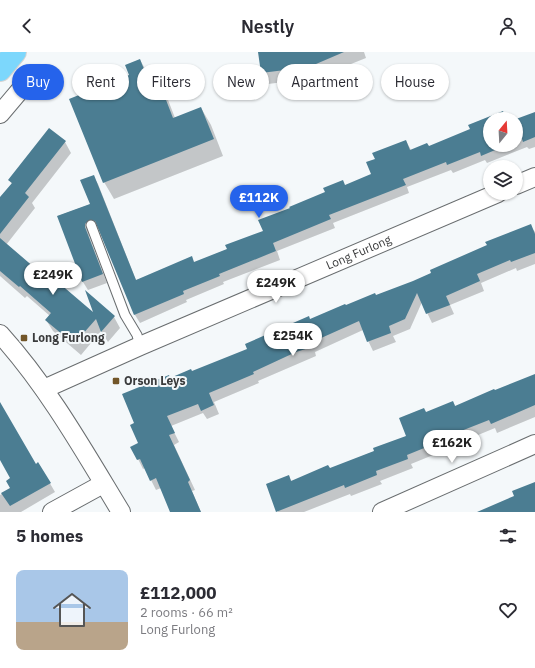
<!DOCTYPE html>
<html lang="en">
<head>
<meta charset="utf-8">
<style>
  body { margin:0; font-family:"IBM Plex Sans",sans-serif; background:#f7f7f7; color:#2b2b33; height:100vh; display:flex; flex-direction:column; font-size:15px; white-space:nowrap }
  * { box-sizing:border-box; margin:0 }
  p { font-size:13px; color:#7c7c81 }
  .icon { flex:none; width:22px; height:22px; fill:none; stroke:currentColor; stroke-width:2; stroke-linecap:round; stroke-linejoin:round }
  .map { position:relative; height:460px; overflow:hidden }
  .panel { display:flex; flex-direction:column; background:#fff; flex:1 }
  .panel>* { flex:none }
  .banner { position:absolute; left:12px; top:12px; width:511px; height:36px; display:flex; gap:8px }
  .needle { width:26px; rotate:18deg }
  .fabs { position:absolute; left:483px; top:60px; display:grid; gap:8px }
  .fabs a { display:grid; place-items:center; width:40px; height:40px; border-radius:50%; background:#fff; box-shadow:0 1px 3px #0004; font-size:20px }
  .price { position:absolute; translate:-50% -34px; padding:0 9px; border-radius:14px; background:#fff; color:#222; font-size:13px; line-height:26px; filter:drop-shadow(0 1px 2px #0008) }
  .price::after { content:''; position:absolute; left:50%; top:24px; width:12px; height:9px; margin-left:-6px; background:inherit; clip-path:polygon(0 0,100% 0,50% 100%) }
  .price.selected { background:#2563eb; color:#fff }
  ul { padding:0; list-style:none }
  li { display:flex; align-items:center; gap:12px; height:100px; padding:0 16px }
  li+li { border-top:1px solid #e1e1e2 }
  li span { display:grid; place-items:center; flex:none; width:112px; height:80px; border-radius:8px; color:#555 }
  li>.icon { margin-inline-start:auto }
  span .icon { width:48px; height:48px; fill:#fffc; stroke-width:1 }
  li b { font-size:17px }
  h2 { display:flex; justify-content:space-between; align-items:center; height:48px; padding:0 16px; font-size:17px }
  .pill { padding:0 14px; border-radius:18px; background:#fff; box-shadow:0 1px 3px #0004; font-size:14px; line-height:36px }
  .pill.selected { background:#2563eb; color:#fff }
  header { display:flex; justify-content:space-between; align-items:center; height:52px; padding:0 16px; background:#fff; font-size:18px; font-weight:600 }
  .map>svg:first-child { display:block }
</style>
</head>
<body>
<header><svg class="icon" aria-label="back" viewBox="0 0 24 24"><path d="M15 5l-7 7 7 7"/></svg>Nestly<svg class="icon" aria-label="person" viewBox="0 0 24 24"><circle cx="12" cy="8" r="4"/><path d="M4 21q1-7 8-7t8 7"/></svg></header>
<div class="map">
<svg width="535" height="460" viewBox="0 0 535 460">
  <rect width="100%" height="100%" fill="#f4f8fa"/>
  <path fill="#0003" d="M259,0H364L366,6L316,26L268,32L262,20Z
    M140,8L150,25L156,23L165,40L175,66L201,56L211,73L223,104L114,147L104,130L130,24Z
    M502,60L506,67H490V93H516V69L535,61V95L529,97L527,95L487,111L485,108L453,121L451,118L407,135L409,141L333,171L335,176L277,199L280,208L223,230L224,232L186,248L187,250L140,271L135,263L100,176L94,175L90,178L89,184L107,231L88,238L83,230L58,164L91,152L93,124L98,132L136,228L194,211L228,197L264,180L345,134L372,123L376,107L406,89L411,98L429,95L471,78L470,74Z
    M65,90L71,101L32,151L35,156L6,193L35,218L95,263L114,265L120,276L108,290L101,279L81,303L53,279L46,268L50,264L27,244L25,246L0,224V147L12,132L9,128Z
    M530,173L535,180V212L517,219L516,216L481,231L484,239L450,253L454,262L432,271L422,250L410,277L393,284L396,290L373,299L363,278L315,300L316,304L258,329L259,331L214,350L219,362L207,367L203,361L171,374L179,390L174,393L195,438L192,439L201,460H171L161,436L156,438L145,416L143,417L132,395L140,392L136,372L170,327L192,321L249,297L310,268L413,230Z
    M535,323V365L497,381L495,376L437,400L438,401L411,412L413,416L380,429L382,432L351,444L350,442L304,460H278L267,432L289,424L292,430L330,417L375,399L407,384L426,361L453,350L456,355Z
    M0,358L35,413L38,411L55,440L21,460H0V443L11,436L12,426L0,406Z"/>
  <path fill="#4b7d92" d="M258,0H344L309,15L261,21Z
    M140,7L147,25L156,22L173,66L201,55L214,87L103,131L69,47L129,23L125,13Z
    M503,59L506,67H490V93H507L481,104L480,100L447,113L446,110L403,127L406,133L329,163L331,167L273,191L276,199L219,222L220,224L183,239L184,242L134,263L95,169L89,168L85,172V175L103,222L82,230L57,164L90,152L80,128L94,123L136,228L192,204L194,210L227,197L225,193L263,179L258,168L290,156L289,155L325,140L323,136L343,128L345,133L371,122L366,110L375,107L372,101L406,88L410,98L427,91L429,94L470,77L468,73Z
    M535,60V85L523,90L522,87L516,89V67Z
    M49,76L66,89L25,141L29,145L0,182V145L12,131L8,128Z
    M531,172L535,182V201L511,210L510,208L477,222L480,229L446,244L450,253L426,262L417,241L405,267L389,274L391,281L367,290L359,269L310,291L312,295L296,300L253,320L254,322L209,341L214,353L201,359L198,352L167,364L175,381L169,383L190,428L188,430L201,460H170L156,426L150,429L140,407L137,408L130,395L138,391L130,373L134,371L122,342L169,323L170,326L191,317L192,319L247,297L245,292L309,264L310,267L345,252L346,253L375,241L376,243L413,229L431,221L430,218L487,193L485,190Z
    M0,186L35,216L38,213L93,260L85,238L115,264L101,280L96,267L74,292L45,268L51,261L20,234L19,235L0,219Z
    M535,322V353L491,372L489,368L433,390L434,392L407,403L408,407L376,419L377,423L345,436L344,433L276,460L266,432L289,423L291,429L328,413L330,416L374,399L373,396L406,384L399,366L424,356L426,360L453,349L455,354L494,337L495,338Z
    M0,350L36,412L38,410L51,431L10,454L1,441L10,436L6,429L10,426L0,408Z
    M535,430V460H477L514,444L512,439Z"/>
  <g fill="none" stroke-linecap="round" stroke-linejoin="round">
    <defs>
      <path id="lane" d="M91,173L125,263L137,283L140,294"/>
      <g id="street">
        <path d="M0,62L27,30"/>
        <path d="M516,133L535,125"/>
        <path d="M0,282C48,335 84,399 121,460"/>
        <path id="s1" d="M44,337L140,294L498,141"/>
        <path d="M52,460L103,432"/>
        <path d="M382,460L535,392"/>
      </g>
      <path id="highway" d="M0,18L15,0"/>
    </defs>
    <use href="#lane" stroke="#696d6f" stroke-width="11"/>
    <use href="#street" stroke="#696d6f" stroke-width="20"/>
    <use href="#highway" stroke="#d4d4d4" stroke-width="24"/>
    <use href="#lane" stroke="#fff" stroke-width="9"/>
    <use href="#street" stroke="#fff" stroke-width="18"/>
    <use href="#highway" stroke="#7cd7fc" stroke-width="22"/>
  </g>
  <g fill="#725629" stroke="#f4f8fa" stroke-width="1.5">
    <rect x="20" y="282" width="8" height="8" rx="2"/>
    <rect x="112" y="325" width="8" height="8" rx="2"/>
  </g>
  <g text-anchor="middle" stroke-width="4" stroke-linejoin="round" paint-order="stroke">
    <g font-size="12" fill="#3a3b3c" stroke="#f4f8fa">
      <text dy="4" stroke="none"><textPath href="#s1" startOffset="343">Long Furlong</textPath></text>
    </g>
    <g font-size="12" font-weight="bold" fill="#3a3b3c" stroke="#f4f8fa" text-anchor="start">
      <text x="32" y="290">Long Furlong</text>
      <text x="124" y="333">Orson Leys</text>
    </g>
  </g>
</svg>
<div class="fabs">
<a><svg class="needle" viewBox="-14 -14 28 28"><path d="M0-13l5 13h-10z" fill="#e53935"/><path d="M0 13l5-13h-10z" fill="#7c7c81"/></svg></a>
<a><svg class="icon" aria-label="layers" viewBox="0 0 24 24"><path d="M12 4l9 5-9 5-9-5zM3 14l9 5 9-5"/></svg></a>
</div>
<b class="price selected" style="left:259px;top:167px">£112K</b>
<b class="price" style="left:53px;top:244px">£249K</b>
<b class="price" style="left:276px;top:252px">£249K</b>
<b class="price" style="left:293px;top:305px">£254K</b>
<b class="price" style="left:452px;top:412px">£162K</b>
<div class="banner">
<a class="pill selected">Buy</a>
<a class="pill">Rent</a>
<a class="pill">Filters</a>
<a class="pill">New</a>
<a class="pill">Apartment</a>
<a class="pill">House</a>
</div>
</div>
<section class="panel">
<h2>5 homes<svg class="icon" aria-label="filters" viewBox="0 0 24 24"><path d="M4 7h16M4 17h16"/><circle cx="9" cy="7" r="2"/><circle cx="15" cy="17" r="2"/></svg></h2>
<ul>
<li><span style="background:linear-gradient(#a9c7e8 65%,#b9a48a 0)"><svg class="icon" aria-label="home" viewBox="0 0 24 24"><path d="M3 11l9-7 9 7M6 9v11h12V9"/></svg></span><div><b>£112,000</b><p>2 rooms · 66 m²</p><p>Long Furlong</p></div><svg class="icon" aria-label="heart" viewBox="0 0 24 24"><path d="M12 20l-8-8c-3-5 5-10 8-4 3-6 11-1 8 4z"/></svg></li>
</ul>
</section>
</body>
</html>
